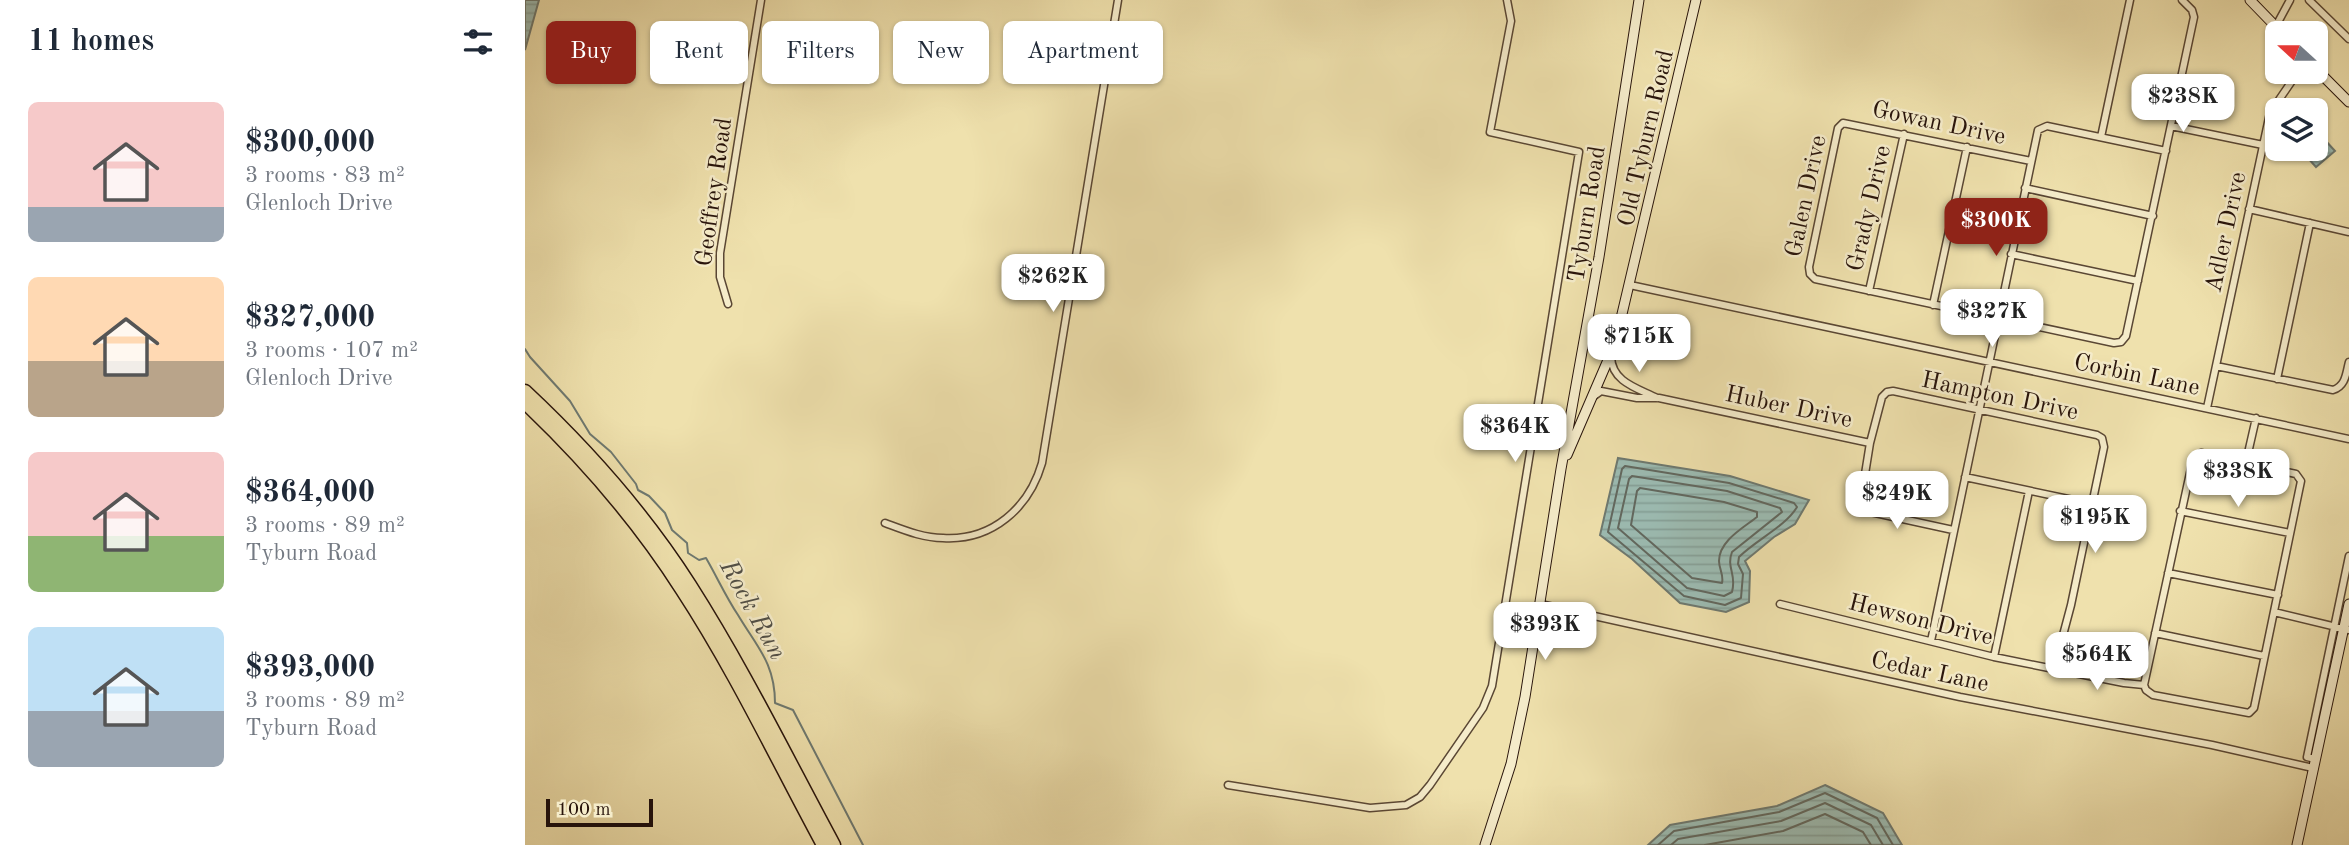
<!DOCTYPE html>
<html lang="en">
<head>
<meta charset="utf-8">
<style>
  body { margin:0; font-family:"Old Standard TT",serif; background:#f2f2f3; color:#1f2937; height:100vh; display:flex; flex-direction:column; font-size:26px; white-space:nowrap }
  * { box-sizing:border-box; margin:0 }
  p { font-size:23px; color:#747a83 }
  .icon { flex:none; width:38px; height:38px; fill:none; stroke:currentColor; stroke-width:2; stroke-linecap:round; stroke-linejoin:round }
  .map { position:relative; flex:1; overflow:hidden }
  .panel { display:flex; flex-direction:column; background:#fff; width:525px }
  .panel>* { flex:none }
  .banner { position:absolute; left:21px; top:21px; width:665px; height:63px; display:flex; gap:14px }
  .needle { width:46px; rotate:291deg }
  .buttons { position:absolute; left:1740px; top:21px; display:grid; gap:14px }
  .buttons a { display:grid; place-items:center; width:63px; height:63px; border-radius:10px; background:#fff; box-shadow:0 2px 5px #0004; font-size:35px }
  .scale { position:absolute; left:21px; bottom:18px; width:107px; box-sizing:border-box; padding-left:7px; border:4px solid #28140b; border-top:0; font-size:19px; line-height:24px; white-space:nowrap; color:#28140b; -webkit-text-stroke:5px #f5ecca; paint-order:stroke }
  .price { position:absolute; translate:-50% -60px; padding:0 16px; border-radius:14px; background:#fff; color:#222; font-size:23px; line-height:46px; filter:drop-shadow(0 2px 4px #0008) }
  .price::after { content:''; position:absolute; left:50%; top:42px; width:21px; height:16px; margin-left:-10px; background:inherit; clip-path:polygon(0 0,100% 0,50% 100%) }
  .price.selected { background:#8f2418; color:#fff }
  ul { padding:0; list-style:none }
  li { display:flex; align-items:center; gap:21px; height:175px; padding:0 28px }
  li span { display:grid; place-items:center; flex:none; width:196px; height:140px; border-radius:10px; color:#555 }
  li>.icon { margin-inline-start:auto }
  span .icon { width:84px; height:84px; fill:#fffc; stroke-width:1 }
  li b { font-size:30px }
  h2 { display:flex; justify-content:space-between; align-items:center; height:84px; padding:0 28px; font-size:30px }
  .tag { padding:0 24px; border-radius:10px; background:#fff; box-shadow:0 2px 5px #0004; font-size:24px; line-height:63px }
  .tag.selected { background:#8f2418; color:#fff }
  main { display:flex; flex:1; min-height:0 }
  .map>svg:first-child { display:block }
</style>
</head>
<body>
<main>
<section class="panel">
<h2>11 homes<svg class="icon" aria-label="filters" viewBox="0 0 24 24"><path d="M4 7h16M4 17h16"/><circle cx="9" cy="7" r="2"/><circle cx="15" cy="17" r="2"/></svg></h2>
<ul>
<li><span style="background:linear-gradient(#f6c9c9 75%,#9aa5b1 0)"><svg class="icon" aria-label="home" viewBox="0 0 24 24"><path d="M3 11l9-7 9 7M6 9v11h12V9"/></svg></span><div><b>$300,000</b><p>3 rooms · 83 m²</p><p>Glenloch Drive</p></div></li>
<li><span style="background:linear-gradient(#ffd9b3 60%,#b9a48a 0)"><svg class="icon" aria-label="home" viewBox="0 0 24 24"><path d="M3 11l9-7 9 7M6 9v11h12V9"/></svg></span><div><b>$327,000</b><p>3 rooms · 107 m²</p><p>Glenloch Drive</p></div></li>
<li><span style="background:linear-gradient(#f6c9c9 60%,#8fb573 0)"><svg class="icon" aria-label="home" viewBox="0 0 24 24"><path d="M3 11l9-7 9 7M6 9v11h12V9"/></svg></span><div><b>$364,000</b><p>3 rooms · 89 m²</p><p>Tyburn Road</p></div></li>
<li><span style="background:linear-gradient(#bfe0f5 60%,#9aa5b1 0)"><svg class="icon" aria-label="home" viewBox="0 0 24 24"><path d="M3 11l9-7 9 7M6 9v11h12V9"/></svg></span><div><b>$393,000</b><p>3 rooms · 89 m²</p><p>Tyburn Road</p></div></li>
</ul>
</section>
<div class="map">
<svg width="1824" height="845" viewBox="0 0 1824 845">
  <defs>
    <pattern id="water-rules" width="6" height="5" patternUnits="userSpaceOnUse" patternTransform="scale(1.75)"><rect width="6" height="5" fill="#9cbcb3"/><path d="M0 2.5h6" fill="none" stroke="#86a199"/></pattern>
  </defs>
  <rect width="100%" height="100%" fill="#efe1ad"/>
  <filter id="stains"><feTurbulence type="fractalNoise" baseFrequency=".00286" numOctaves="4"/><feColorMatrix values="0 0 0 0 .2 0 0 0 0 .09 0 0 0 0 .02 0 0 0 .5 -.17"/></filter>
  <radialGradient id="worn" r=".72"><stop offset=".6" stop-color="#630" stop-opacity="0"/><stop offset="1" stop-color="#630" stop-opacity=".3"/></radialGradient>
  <path fill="url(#water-rules)" stroke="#6e7970" stroke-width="2" d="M0,0H14L0,50Z
    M1799,139L1810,151L1791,167L1782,157Z
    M1093,458L1205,476L1284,500L1270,524L1249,537L1220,561L1225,571L1224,602L1201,612L1155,603L1107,559L1075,535Z
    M1300,785L1358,813L1377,845H1123L1145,825L1252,806Z"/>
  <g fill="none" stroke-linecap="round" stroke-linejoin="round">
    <path stroke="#62685f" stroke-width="2" d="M1100,466L1204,483L1269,503L1272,507C1261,526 1231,540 1214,557L1213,564L1218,574L1216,598L1200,605L1159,596L1083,532L1097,469Z
      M1107,476L1202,491L1255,508L1257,512L1207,552C1201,568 1212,574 1207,592L1199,596L1162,588L1093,528L1104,479Z
      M1115,488L1199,502L1232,512V517C1218,528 1194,541 1194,561C1194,569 1199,575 1197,583L1167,578L1106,525L1112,491Z
      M1133,845L1149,831L1254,812L1300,793L1352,818L1368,845
      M1146,845L1153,839L1256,821L1300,803L1346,825L1358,845
      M1180,845L1258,831L1300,814L1338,832L1346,845"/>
    <path stroke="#6e7970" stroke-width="2" d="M0,349L5,357L45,401L65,434L86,452L111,484L113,490L124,496L140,513L147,530L162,543L163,553L174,560L181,558C192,577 201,597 213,615C232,647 250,663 250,703L268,710L338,845"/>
    <defs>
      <path id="street" d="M1784,0L1824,39
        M1751,26L1765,0
        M1646,126L1738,145
        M1576,137L1605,0
        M1506,161L1318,123L1313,128L1284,267L1285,274L1290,279L1589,343L1596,342L1601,336L1669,17L1667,10L1657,0
        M1500,188L1628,216
        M1724,209L1824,232
        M1486,254L1613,281
        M1105,285L1824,439
        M1344,291L1379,134
        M203,304L195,277V253L236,0
        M1408,305L1442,147
        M1086,357C1087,382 1112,388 1132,398
        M1691,366L1808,390C1821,386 1821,373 1824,362
        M1752,379L1785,223
        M1069,396L1076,391L1112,398H1134L1345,443
        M1682,408L1745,113L1773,72
        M1676,453L1771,474L1776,481L1729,708L1724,713L1628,695L1621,690L1619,685L1668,459Z
        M1721,462L1731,418
        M1440,477L1567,504
        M1655,511L1765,533
        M360,523C379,530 398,538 418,538C467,541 504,508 517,463L593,0
        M1428,530L1341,511L1335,505L1345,443L1357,397L1362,392L1368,391L1572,435L1577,438L1579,447L1546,605L1529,669
        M1643,573L1753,595
        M1015,604L1435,697L1687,745L1788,768
        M1255,604L1469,657L1599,683L1619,685
        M1749,612L1824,630
        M1630,633L1739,656
        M1406,641L1513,130L1522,126L1641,151
        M1469,657L1504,491
        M1790,759L1782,757L1824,556
        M703,785L845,808L881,805L895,797L905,785L958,708L967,686L1054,152L965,132L986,21L982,0"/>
      <path id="secondary" d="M1725,0L1757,33
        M1790,68L1824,102
        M1042,455L1086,353L1093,331L1171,0
        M960,845L986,764L1000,697L1036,469L1074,257L1114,0
        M1772,845L1824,604"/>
      <path id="highway" d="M0,391C62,449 119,513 165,585C218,668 262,758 309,845
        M0,403C59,459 113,521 157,590C210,671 252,760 298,845"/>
    </defs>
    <use href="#street" stroke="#5a4734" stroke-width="9"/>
    <use href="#secondary" stroke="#28140b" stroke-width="11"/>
    <use href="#highway" stroke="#28140b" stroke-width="15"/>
    <use href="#street" stroke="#f5ecca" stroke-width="6"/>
    <use href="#secondary" stroke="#f5ecca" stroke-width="9"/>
    <use href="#highway" stroke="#efe1ad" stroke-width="12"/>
  </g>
  <g text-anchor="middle" stroke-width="5" stroke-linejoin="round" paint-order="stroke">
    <g font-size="24" fill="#28140b" stroke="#f5ecca">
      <text transform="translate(1414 122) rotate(12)" y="8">Gowan Drive</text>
      <text transform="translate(1120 138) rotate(-77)" y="8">Old Tyburn Road</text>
      <text transform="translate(188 192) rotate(-82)" y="8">Geoffrey Road</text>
      <text transform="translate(1280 196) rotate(-78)" y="8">Galen Drive</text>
      <text transform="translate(1343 208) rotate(-77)" y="8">Grady Drive</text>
      <text transform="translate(1061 214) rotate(-81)" y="8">Tyburn Road</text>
      <text transform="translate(1700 232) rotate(-78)" y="8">Adler Drive</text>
      <text transform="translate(1612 374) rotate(12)" y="8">Corbin Lane</text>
      <text transform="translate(1475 395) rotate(12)" y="8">Hampton Drive</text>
      <text transform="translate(1264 406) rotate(12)" y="8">Huber Drive</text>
      <text transform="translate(1396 619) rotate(14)" y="8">Hewson Drive</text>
      <text transform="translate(1405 671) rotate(12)" y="8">Cedar Lane</text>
    </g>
    <g font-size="26" font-style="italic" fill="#514f46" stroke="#f5ecca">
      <text transform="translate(229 609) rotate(61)" y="9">Rock Run</text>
    </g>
  </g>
  <rect width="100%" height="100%" filter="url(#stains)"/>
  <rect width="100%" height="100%" fill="url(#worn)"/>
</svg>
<div class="buttons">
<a><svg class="needle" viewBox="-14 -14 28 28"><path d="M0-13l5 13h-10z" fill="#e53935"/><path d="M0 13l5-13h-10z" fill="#747a83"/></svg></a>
<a><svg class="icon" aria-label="layers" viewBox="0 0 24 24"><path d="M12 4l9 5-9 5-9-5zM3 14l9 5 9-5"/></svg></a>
</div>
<div class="scale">100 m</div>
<b class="price" style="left:1658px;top:134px">$238K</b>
<b class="price selected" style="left:1471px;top:258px">$300K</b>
<b class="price" style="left:528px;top:314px">$262K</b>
<b class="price" style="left:1467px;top:349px">$327K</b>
<b class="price" style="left:1114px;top:374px">$715K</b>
<b class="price" style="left:990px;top:464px">$364K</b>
<b class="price" style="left:1713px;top:509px">$338K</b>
<b class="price" style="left:1372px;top:531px">$249K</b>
<b class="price" style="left:1570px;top:555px">$195K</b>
<b class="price" style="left:1020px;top:662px">$393K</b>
<b class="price" style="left:1572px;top:692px">$564K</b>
<div class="banner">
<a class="tag selected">Buy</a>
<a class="tag">Rent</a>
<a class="tag">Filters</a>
<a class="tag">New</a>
<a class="tag">Apartment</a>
</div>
</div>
</main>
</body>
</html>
